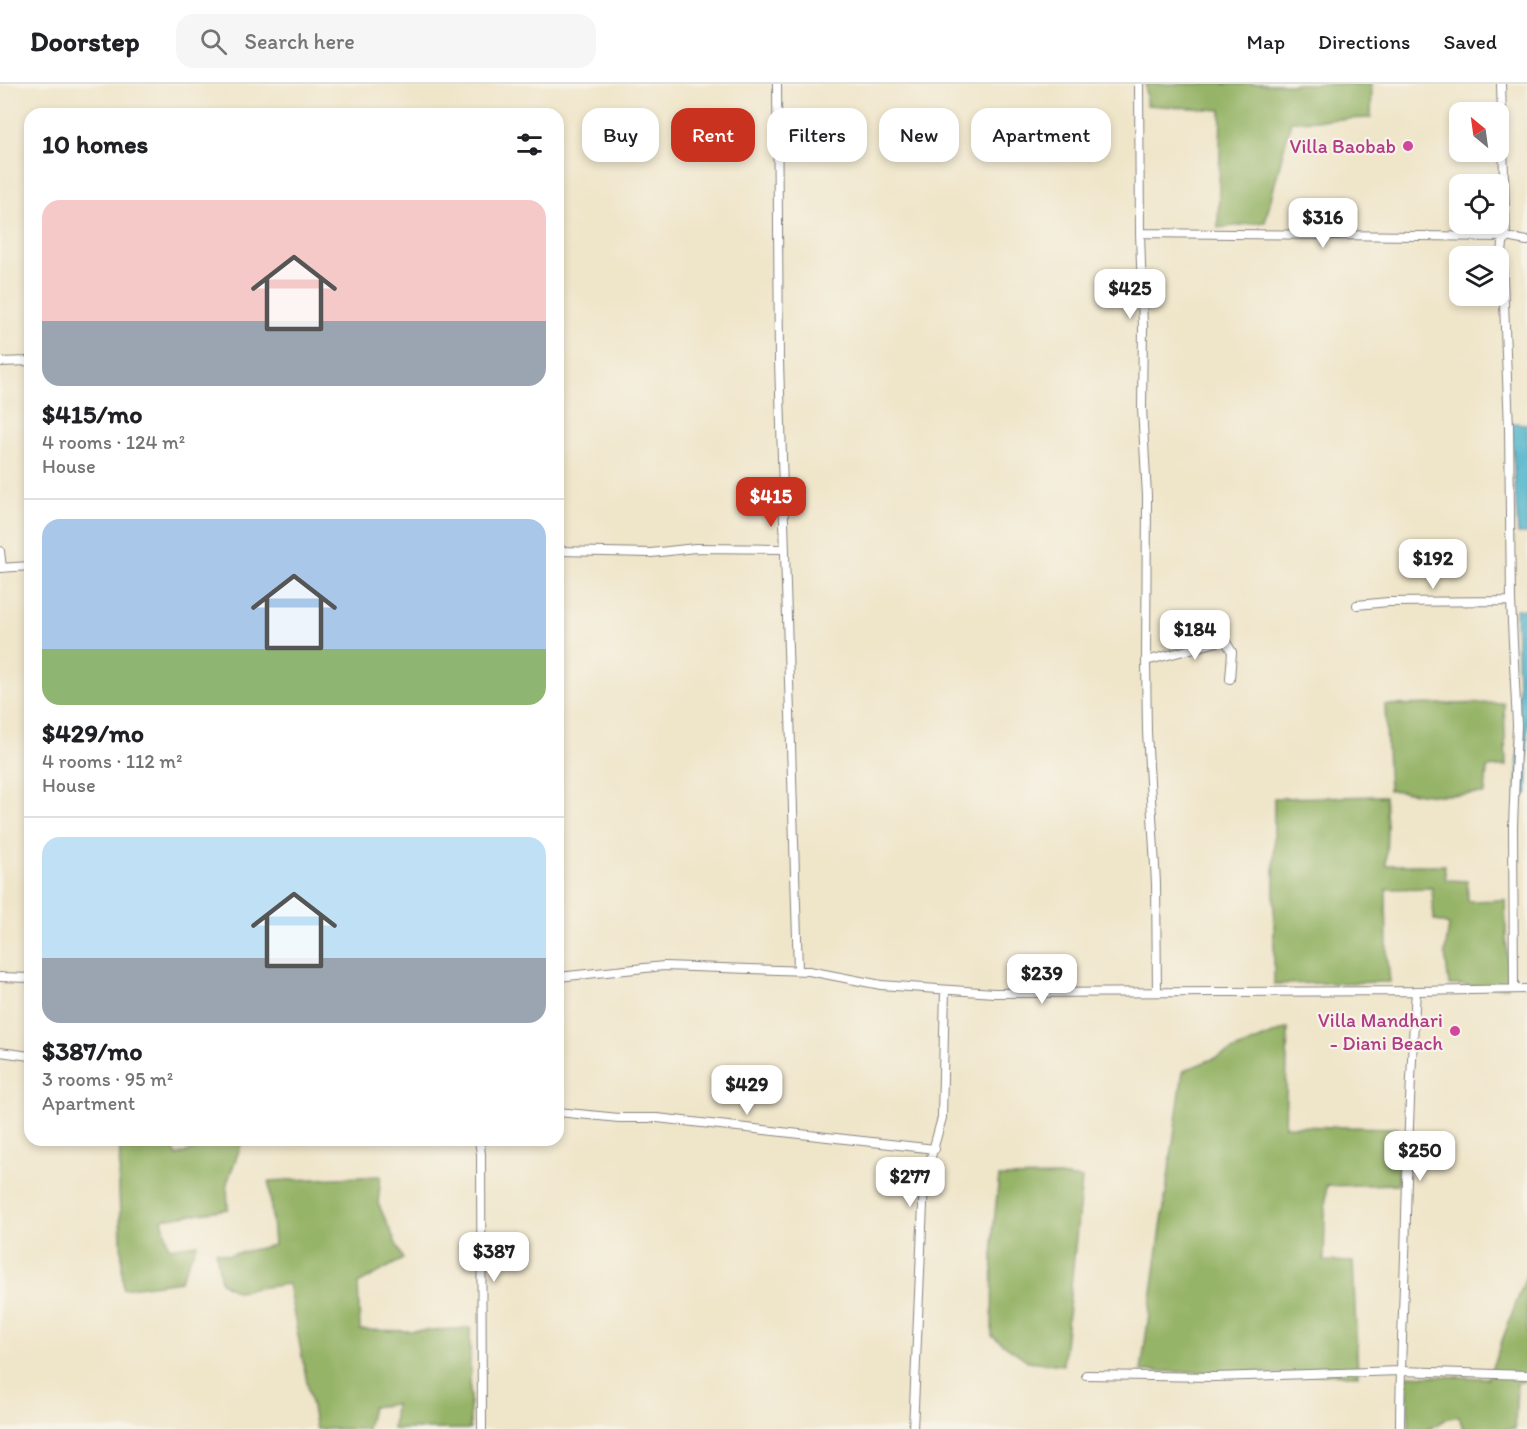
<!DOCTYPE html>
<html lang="en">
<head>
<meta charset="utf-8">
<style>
  body { margin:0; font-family:Itim,sans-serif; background:#f6f6f6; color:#202124; height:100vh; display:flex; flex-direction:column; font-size:22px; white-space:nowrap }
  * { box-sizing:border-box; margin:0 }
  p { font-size:20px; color:#757577 }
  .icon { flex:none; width:33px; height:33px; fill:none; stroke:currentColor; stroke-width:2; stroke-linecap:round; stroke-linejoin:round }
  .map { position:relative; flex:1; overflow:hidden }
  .panel { position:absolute; left:24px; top:24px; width:540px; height:1038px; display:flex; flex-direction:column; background:#fff; border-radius:18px; box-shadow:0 3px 9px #0003 }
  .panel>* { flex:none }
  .hud { position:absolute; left:582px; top:24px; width:570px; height:54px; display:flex; gap:12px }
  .needle { width:39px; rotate:331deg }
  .buttons { position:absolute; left:1449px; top:18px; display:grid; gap:12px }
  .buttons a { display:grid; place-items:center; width:60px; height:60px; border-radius:12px; background:#fff; box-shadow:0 3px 9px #0003; font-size:30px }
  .price { position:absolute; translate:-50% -51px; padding:0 14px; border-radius:12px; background:#fff; color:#222; font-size:20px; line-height:39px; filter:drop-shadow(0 2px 3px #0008) }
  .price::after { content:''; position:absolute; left:50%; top:36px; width:18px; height:14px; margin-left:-9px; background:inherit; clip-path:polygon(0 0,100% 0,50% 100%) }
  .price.on { background:#c8321e; color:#fff }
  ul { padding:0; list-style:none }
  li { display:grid; align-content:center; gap:12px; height:318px; padding:0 18px }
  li+li { border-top:2px solid #e0e0e0 }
  li span { display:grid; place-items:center; height:186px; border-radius:18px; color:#555 }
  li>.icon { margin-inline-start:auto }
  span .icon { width:108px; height:108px; fill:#fffc; stroke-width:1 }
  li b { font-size:26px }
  h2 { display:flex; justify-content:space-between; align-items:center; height:72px; padding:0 18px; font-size:26px }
  .chip { padding:0 21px; border-radius:18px; background:#fff; box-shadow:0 3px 9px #0003; font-size:21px; line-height:54px }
  .chip.on { background:#c8321e; color:#fff }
  header { display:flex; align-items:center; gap:36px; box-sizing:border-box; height:84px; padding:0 30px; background:#fff; border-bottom:2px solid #e0e0e0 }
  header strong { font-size:28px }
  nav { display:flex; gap:33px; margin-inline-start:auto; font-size:21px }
  .search { width:420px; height:54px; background:#f6f6f6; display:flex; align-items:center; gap:15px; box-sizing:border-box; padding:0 21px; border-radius:18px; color:#757577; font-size:22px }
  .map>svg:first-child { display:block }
</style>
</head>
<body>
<header>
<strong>Doorstep</strong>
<div class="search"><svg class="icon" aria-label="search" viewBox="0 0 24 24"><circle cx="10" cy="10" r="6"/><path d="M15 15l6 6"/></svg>Search here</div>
<nav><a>Map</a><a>Directions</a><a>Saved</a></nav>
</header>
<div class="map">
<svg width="1527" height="1345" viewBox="0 0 1527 1345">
  <rect width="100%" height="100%" fill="#f7f3e8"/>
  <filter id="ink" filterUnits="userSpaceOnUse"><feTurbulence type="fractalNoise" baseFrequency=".0167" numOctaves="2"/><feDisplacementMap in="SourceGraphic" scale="12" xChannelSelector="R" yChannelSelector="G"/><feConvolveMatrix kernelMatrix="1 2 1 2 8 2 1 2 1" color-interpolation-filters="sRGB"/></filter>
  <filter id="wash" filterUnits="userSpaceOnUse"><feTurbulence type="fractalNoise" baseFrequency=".008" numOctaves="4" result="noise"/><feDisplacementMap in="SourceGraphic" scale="24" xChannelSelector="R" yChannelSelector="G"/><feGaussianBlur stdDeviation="1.35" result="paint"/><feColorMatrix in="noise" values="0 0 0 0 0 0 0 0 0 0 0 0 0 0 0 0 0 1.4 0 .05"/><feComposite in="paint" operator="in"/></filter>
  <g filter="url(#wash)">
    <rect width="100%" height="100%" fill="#efe5c9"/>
    <path fill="#96b467" stroke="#5c6b51" stroke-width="1.5" d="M1146,0H1372L1371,34L1291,37L1265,138L1218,144L1221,26L1146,21Z
      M1504,619L1506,682L1487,684L1485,710L1438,711L1389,706L1385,621Z
      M1385,712L1387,743L1386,781H1444L1446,796L1467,797L1468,817L1505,816L1508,903L1449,901L1445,869L1449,841L1434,836L1432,804L1386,805L1387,870L1390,898L1274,900V714Z
      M1288,944L1285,1042L1398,1044V1100L1326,1102L1324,1177L1353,1178L1358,1291L1141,1287L1183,987Z
      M120,1056H169L177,1072L208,1059L209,1056H243L227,1099L228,1125L162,1135L169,1164L197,1160L180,1197L123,1205L119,1106Z
      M381,1092L378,1119L403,1175L358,1200L360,1246L418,1247L470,1244V1345H393L395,1320L372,1323L367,1345H316L288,1200L236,1207L221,1198L216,1167L228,1171L274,1161L269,1097Z
      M1059,1092L1082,1095L1063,1281L1028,1277L992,1252L993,1147L999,1093Z
      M1527,1190V1297L1517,1299L1515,1345H1463L1459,1332L1446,1335L1429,1345H1409L1407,1291L1488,1294Z"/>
    <path fill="#4cb3cb" stroke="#376a83" stroke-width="1.5" d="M1511,339L1527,340V450H1518Z
      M1516,525L1527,526V710H1517L1519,644Z"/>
  </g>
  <g filter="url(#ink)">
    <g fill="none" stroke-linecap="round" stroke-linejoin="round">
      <defs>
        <path id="minor" d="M777,0L779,277L798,886
          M1139,0L1140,149L1143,243L1142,324L1147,412L1146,577L1147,648L1156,799L1157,907
          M1501,0L1506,153L1527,157
          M1140,149L1506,153L1503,159L1502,169L1509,344L1511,517L1517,641L1513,742L1514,905
          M0,278L30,277
          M0,467L2,484
          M558,467L651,469L695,464L785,465
          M0,484L30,482
          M1357,521L1388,518L1511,517
          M1146,577L1225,556L1232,568L1230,595
          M0,893L30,894
          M558,893L664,882L809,887L881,901L994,909L1416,907L1527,905
          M0,968L30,972
          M558,1028L619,1034H657L935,1065
          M479,1056L481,1070L482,1345
          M1086,1291L1214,1293L1400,1287L1527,1291
          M913,1345L924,1098L942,1034L945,906
          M1400,1345C1400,1273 1405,1202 1406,1131C1408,1056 1411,982 1416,907"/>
      </defs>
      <use href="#minor" stroke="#888482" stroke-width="10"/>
      <use href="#minor" stroke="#fff" stroke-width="8"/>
    </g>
  </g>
  <g fill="#d1479c" stroke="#f7f3e8" stroke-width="2">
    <circle cx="1408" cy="62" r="6"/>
    <circle cx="1455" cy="947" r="6"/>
  </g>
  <g text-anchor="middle" stroke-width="4.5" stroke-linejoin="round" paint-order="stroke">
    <g font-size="20" fill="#b23c85" stroke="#f7f3e8" text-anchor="end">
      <text x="1396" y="69">Villa Baobab</text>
      <text x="1443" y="943">Villa Mandhari<tspan x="1443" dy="23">- Diani Beach</tspan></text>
    </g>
  </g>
</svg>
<div class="buttons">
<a><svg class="needle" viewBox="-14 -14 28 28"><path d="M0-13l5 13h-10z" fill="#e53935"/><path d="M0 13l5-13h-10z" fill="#757577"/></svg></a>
<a><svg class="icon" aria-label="locate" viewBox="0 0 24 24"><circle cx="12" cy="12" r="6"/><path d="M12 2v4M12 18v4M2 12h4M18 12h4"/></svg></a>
<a><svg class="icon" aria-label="layers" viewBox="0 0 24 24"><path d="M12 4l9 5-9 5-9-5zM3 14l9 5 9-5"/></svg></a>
</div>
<b class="price" style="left:1323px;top:165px">$316</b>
<b class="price" style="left:1130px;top:236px">$425</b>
<b class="price on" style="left:771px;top:444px">$415</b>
<b class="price" style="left:1433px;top:506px">$192</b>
<b class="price" style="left:1195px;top:577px">$184</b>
<b class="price" style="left:1042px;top:921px">$239</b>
<b class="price" style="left:747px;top:1032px">$429</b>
<b class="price" style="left:1420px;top:1098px">$250</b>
<b class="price" style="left:910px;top:1124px">$277</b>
<b class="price" style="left:494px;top:1199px">$387</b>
<div class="hud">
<a class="chip">Buy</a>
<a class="chip on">Rent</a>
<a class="chip">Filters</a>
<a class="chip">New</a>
<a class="chip">Apartment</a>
</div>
<section class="panel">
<h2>10 homes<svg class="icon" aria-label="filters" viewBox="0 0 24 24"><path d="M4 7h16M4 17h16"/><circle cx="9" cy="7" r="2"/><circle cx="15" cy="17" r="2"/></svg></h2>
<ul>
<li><span style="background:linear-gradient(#f6c9c9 65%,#9aa5b1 0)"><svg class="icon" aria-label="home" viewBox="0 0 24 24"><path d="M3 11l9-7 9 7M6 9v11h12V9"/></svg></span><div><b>$415/mo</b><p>4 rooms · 124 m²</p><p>House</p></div></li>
<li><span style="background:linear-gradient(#a9c7e8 70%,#8fb573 0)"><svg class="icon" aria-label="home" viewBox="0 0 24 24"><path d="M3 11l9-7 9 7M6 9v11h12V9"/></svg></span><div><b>$429/mo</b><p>4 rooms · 112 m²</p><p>House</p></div></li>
<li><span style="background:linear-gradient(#bfe0f5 65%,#9aa5b1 0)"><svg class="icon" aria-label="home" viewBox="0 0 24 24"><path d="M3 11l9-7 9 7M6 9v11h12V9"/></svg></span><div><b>$387/mo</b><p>3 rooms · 95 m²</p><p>Apartment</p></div></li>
</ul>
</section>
</div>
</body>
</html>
